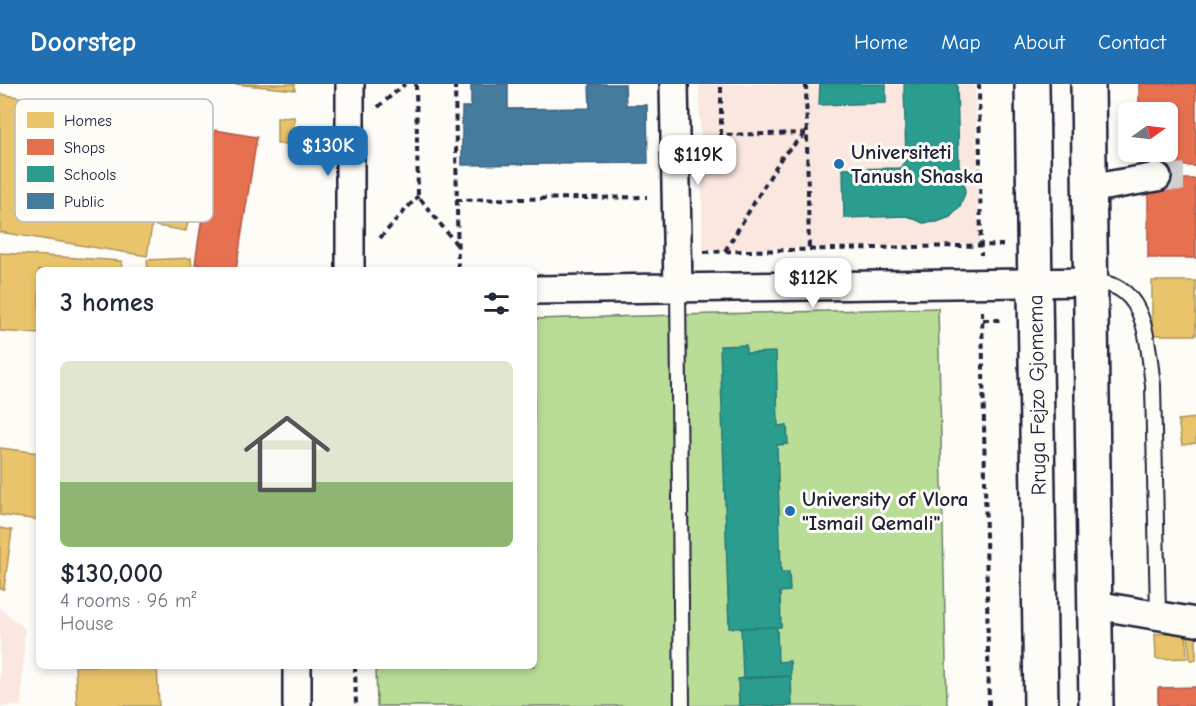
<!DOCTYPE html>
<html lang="en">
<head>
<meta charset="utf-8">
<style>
  body { margin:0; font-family:"Comic Neue",sans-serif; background:#f2f2f3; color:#1f2937; height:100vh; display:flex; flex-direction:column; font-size:22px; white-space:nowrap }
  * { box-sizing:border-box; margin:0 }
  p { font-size:20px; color:#747a83 }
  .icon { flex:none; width:33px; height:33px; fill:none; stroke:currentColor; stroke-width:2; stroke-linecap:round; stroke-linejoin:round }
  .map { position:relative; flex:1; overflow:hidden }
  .drawer { position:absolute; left:36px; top:183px; width:501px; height:402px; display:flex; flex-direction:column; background:#fff; border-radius:9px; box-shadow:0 3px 9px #0003 }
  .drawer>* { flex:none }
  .needle { width:39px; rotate:76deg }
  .tools { position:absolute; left:1118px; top:18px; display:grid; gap:12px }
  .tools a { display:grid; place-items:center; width:60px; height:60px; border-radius:9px; background:#fff; box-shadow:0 3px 9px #0003; font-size:30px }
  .price { position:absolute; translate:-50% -51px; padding:0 14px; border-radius:12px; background:#fff; color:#222; font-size:20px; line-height:39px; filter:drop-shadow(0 2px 3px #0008) }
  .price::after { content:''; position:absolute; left:50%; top:36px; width:18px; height:14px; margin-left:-9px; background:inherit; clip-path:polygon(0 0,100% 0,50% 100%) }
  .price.selected { background:#1f6fb2; color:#fff }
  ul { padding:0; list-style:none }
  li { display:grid; align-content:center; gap:12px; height:318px; padding:0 24px }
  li+li { border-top:2px solid #e0e1e3 }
  li span { display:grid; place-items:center; height:186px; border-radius:9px; color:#555 }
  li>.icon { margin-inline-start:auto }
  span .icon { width:108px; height:108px; fill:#fffc; stroke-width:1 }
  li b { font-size:26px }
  h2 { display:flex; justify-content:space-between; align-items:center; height:72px; padding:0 24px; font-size:26px }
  header { display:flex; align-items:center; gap:36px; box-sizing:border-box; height:84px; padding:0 30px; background:#1f6fb2; color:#fff }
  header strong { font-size:28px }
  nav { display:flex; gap:33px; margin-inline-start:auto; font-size:21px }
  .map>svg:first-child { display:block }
</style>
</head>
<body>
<header>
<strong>Doorstep</strong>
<nav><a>Home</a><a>Map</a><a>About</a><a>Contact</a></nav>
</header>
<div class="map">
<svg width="1196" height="622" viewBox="0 0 1196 622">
  <rect width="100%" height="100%" fill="#fdfcf7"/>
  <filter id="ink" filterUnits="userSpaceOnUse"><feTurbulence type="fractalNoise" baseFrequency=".0167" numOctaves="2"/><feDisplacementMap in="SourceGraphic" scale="12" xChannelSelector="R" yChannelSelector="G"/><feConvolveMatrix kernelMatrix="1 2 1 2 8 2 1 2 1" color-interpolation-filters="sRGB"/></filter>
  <g filter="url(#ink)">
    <path fill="#f9e7e0" d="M699,0H975L979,160L703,166Z
      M0,524L25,545L21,622H0Z"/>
    <path fill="#b9dd97" stroke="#6e8069" stroke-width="1.5" d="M938,224L947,622H377L376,582H534V235Z"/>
    <path fill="#e9c46a" stroke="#ad935c" stroke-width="1.5" d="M234,0H295V6Z
      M0,10L169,38L147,172L0,148Z
      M294,33V60H277V34Z
      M162,107L193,113L186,147L156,142Z
      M0,169L122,177L121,186H39V250L0,247Z
      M191,174L192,186H148L147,176Z
      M1152,197H1196V251H1152Z
      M1196,334V359L1182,361L1178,336Z
      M0,364L39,369V436L0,431Z
      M0,444L12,446L4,505H0Z
      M1186,548L1187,574L1156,575L1155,550Z
      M1196,551V576H1190L1188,552Z
      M75,582H157L159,622H77Z"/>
    <path fill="#e76f51" stroke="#ac584a" stroke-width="1.5" d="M1139,0H1196V82H1165L1167,28H1139Z
      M215,46L257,53L236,186L195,180Z
      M1148,95H1196V174H1148Z
      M1196,603V622H1158V604Z"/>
    <path fill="#2a9d8f" stroke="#287876" stroke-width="1.5" d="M820,0H886V19L819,21Z
      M904,0H957L959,82L964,96L965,109L960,123L950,133L937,138L923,139L908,132L844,134L843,85L900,84L906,76Z
      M746,261V269L776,268L778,342L787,341L788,360L777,361L781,488H789L790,507L780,508L781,543L729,544L720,262Z
      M777,543L778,578L790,577L791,592L743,594L741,544Z
      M791,592L792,622H739L738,595Z"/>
    <path fill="#457b9d" stroke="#3a6080" stroke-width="1.5" d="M471,0H508V25L590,24L589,0H625L626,21H647L648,79L462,81V23H471Z"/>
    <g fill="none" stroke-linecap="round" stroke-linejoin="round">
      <path stroke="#d1d0d1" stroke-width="27" stroke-dasharray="27 14" stroke-linecap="butt" d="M1157,93H1196"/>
      <defs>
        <path id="service" d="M1091,198C1147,197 1147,257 1153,301L1158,530
          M678,204L682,622"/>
        <path id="minor" d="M674,0L678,204
          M1089,105L1157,93
          M350,186V0
          M534,206L1091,198
          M1095,521L1196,538
          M297,622V582"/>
        <path id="primary" d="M1032,0L1041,622
          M1088,0L1096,622"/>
      </defs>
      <use href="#service" stroke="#22223b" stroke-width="18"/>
      <use href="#minor" stroke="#22223b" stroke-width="32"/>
      <use href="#primary" stroke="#22223b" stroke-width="38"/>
      <path stroke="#22223b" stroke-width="4" stroke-dasharray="6 4.5" stroke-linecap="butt" d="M416,0L418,112L457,161
        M455,0L458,186
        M806,0L809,167
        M979,0L981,171
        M378,23L405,0
        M721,51V0
        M706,72L721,51L806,49
        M456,116L647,113
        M380,154L418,112
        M725,167L783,71L806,49
        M704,168L1003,161
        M982,227L989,622
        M983,236H1003
        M355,582L356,622"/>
      <use href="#service" stroke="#fdfcf7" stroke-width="14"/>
      <use href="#minor" stroke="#fdfcf7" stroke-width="27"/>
      <use href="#primary" stroke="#fdfcf7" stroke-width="33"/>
    </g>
  </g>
  <g fill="#1f6fb2" stroke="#fdfcf7" stroke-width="2">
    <circle cx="839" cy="80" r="6"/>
    <circle cx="790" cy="427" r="6"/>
  </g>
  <g text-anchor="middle" stroke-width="6" stroke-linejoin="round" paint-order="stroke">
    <g font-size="21" font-weight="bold" fill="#22223b" stroke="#fdfcf7" text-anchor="start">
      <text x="851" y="75">Universiteti<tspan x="851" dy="24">Tanush Shaska</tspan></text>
      <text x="802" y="422">University of Vlora<tspan x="802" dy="24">"Ismail Qemali"</tspan></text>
    </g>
    <g font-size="21" fill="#22223b" stroke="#fdfcf7">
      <text transform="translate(1037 311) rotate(-91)" y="7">Rruga Fejzo Gjomema</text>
    </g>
  </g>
  <rect x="15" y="15" width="198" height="123" rx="9" fill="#fdfcf7" stroke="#bbbbbf" stroke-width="1.5"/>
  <rect x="27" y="28" width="27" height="16" fill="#e9c46a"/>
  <rect x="27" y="55" width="27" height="16" fill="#e76f51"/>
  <rect x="27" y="82" width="27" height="16" fill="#2a9d8f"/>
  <rect x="27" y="109" width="27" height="16" fill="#457b9d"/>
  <g font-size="16" fill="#22223b">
    <text x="64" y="42">Homes</text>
    <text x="64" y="69">Shops</text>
    <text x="64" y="96">Schools</text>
    <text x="64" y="123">Public</text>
  </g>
</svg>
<div class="tools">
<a><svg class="needle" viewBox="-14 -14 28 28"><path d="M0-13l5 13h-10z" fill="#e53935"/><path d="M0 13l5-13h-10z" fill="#747a83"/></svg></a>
</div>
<b class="price selected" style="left:328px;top:93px">$130K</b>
<b class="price" style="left:698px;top:102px">$119K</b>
<b class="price" style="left:813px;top:225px">$112K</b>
<section class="drawer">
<h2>3 homes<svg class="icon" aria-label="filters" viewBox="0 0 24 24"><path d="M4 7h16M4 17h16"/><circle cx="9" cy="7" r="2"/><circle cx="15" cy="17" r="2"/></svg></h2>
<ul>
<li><span style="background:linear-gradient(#dfe7d0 65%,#8fb573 0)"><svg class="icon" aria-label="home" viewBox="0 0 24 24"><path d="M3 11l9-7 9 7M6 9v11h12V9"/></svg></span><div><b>$130,000</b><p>4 rooms · 96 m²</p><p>House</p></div></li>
</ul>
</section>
</div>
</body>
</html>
